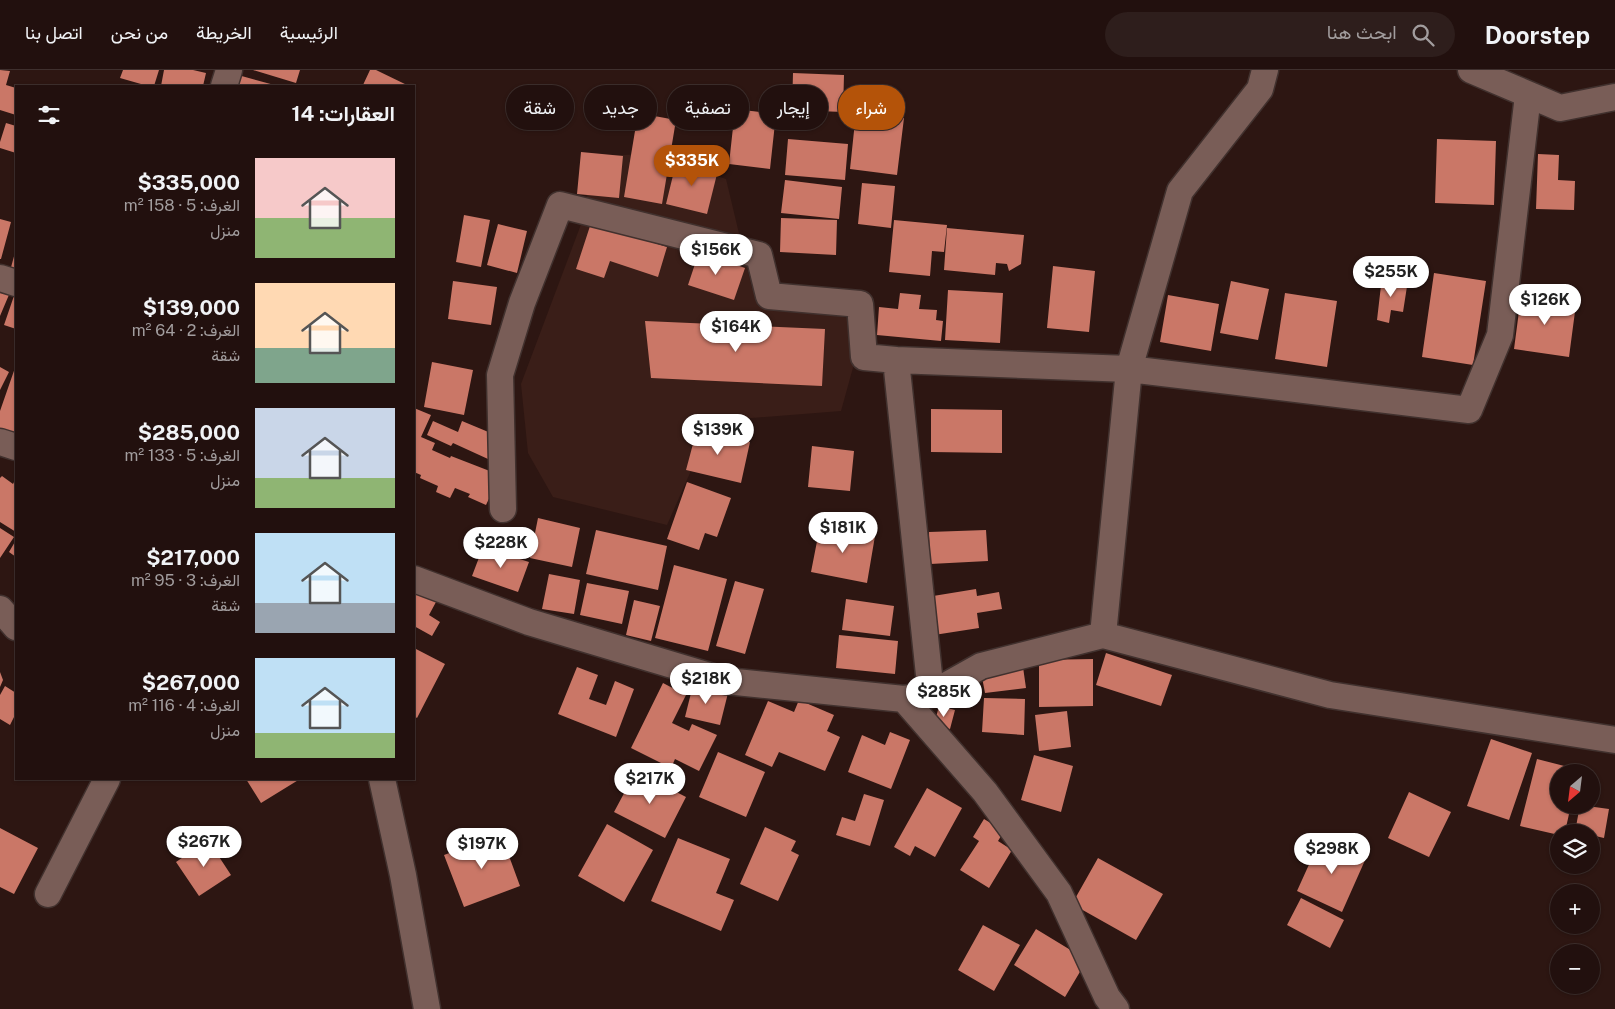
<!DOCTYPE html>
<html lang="ar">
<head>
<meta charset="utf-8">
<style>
  body { margin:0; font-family:"Public Sans",Vazirmatn,sans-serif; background:#2e1e1c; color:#f1f3f6; direction:rtl; height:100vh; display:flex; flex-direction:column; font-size:19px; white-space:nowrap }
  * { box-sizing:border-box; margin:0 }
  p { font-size:16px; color:#a29d9e }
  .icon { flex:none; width:28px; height:28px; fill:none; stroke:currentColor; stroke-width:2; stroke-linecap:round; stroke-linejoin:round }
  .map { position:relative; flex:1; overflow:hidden; direction:ltr }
  .details { position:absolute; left:15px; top:15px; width:400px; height:695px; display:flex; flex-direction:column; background:#22100e; border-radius:0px; box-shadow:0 1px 4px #0004,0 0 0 1px #3f302e; direction:rtl }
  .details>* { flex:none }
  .hud { position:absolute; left:430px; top:15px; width:475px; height:45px; direction:rtl; display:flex; gap:10px }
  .needle { width:32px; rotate:208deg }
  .buttons { position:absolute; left:1550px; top:694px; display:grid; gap:10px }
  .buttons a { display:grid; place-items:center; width:50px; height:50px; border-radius:50%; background:#22100e; box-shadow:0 1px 4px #0004,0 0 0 1px #3f302e; font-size:25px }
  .price { position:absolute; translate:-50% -42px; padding:0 11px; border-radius:18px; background:#fff; color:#222; font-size:16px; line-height:32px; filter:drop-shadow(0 1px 2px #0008) }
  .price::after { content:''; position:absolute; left:50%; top:30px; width:15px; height:11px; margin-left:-8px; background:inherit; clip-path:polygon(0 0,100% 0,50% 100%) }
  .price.active { background:#b45309; color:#fff }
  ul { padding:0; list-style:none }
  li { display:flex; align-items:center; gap:15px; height:125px; padding:0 20px }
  li span { display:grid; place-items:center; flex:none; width:140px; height:100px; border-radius:0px; color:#555 }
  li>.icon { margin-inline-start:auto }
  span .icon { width:60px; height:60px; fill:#fffc; stroke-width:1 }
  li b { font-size:21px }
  h2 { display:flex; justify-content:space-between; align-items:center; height:60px; padding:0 20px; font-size:21px }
  .tag { padding:0 18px; border-radius:22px; background:#22100e; box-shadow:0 1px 4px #0004,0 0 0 1px #3f302e; font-size:18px; line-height:45px }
  .tag.active { background:#b45309; color:#fff }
  header { display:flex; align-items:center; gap:30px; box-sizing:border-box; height:70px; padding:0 25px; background:#22100e; border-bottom:1px solid #3f302e }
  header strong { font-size:24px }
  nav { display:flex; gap:28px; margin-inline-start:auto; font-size:18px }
  .search { width:350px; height:45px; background:#2e1e1c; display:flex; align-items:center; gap:12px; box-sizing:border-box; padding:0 18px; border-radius:28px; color:#a29d9e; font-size:19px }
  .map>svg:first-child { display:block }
</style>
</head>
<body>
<header>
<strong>Doorstep</strong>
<div class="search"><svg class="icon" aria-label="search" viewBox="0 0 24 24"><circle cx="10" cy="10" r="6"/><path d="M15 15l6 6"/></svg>ابحث هنا</div>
<nav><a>الرئيسية</a><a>الخريطة</a><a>من نحن</a><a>اتصل بنا</a></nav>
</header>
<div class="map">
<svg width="1615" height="939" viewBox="0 0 1615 939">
  <rect width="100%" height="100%" fill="#2d1612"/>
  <path fill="#3a1e18" d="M650,84L726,109L752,218L865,254L841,341L713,351L667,455L553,427L528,383L521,314L583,149L593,86Z"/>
  <path fill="#ca7767" d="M0,0L10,1L6,15L16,18V45L0,40Z
    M123,0H159L154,16H148L120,8Z
    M164,0H193L206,3L203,16H161Z
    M253,0H300L296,13Z
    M370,0H376L409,16H366L363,15Z
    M793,3L844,5L843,42L792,40Z
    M238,5L278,16H235Z
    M735,39L776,44L770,99L729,94Z
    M856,42L904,48L897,105L850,99Z
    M638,43L676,50L662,134L624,127Z
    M6,53L16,56V83L0,78V72Z
    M788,69L848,74L845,110L785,105Z
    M1437,69L1496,71L1494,135L1435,133Z
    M581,82L623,86L619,128L577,124Z
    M1538,84L1559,85L1558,110L1575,111L1574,140L1536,139Z
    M677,89L718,100L707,144L666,134Z
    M785,110L842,117L839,149L781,143Z
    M862,113L895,116L891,158L858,154Z
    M464,145L490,150L481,197L456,192Z
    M781,148L837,150L836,185L780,182Z
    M0,149L11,152L1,189H0Z
    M894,150L947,155L944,182L932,181L930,206L889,202Z
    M591,153L667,177L658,207L610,191L604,208L576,199Z
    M498,154L527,161L517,203L487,195Z
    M947,158L1024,165L1021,194L1009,201L1007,194L996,193L995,205L944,200Z
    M16,179V203L10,201Z
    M699,182L745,198L734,230L688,215Z
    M1053,196L1095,201L1089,262L1047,258Z
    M1434,203L1486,211L1473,295L1422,287Z
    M1382,207L1408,210L1403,242L1391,240L1389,253L1377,250Z
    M453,211L497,217L491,255L448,249Z
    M1231,211L1269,219L1258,270L1220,263Z
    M0,215L11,220L0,246Z
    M16,220V259L4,255Z
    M948,220L1003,223L1000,273L945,270Z
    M900,223L921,225L919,239L937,240L936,250L943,251L941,271L877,265L879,237L898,239Z
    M1285,223L1337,231L1327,297L1275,289Z
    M1168,225L1219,234L1211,281L1160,272Z
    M1521,226L1576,234L1569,287L1514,279Z
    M645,251L825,259L822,316L651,308Z
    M432,292L473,300L464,345L424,337Z
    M16,295V366L0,361V341Z
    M0,297L9,302L0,320Z
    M414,338L431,345L421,367L435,373L432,380L450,388L451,386L500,405L486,435L468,427L470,424L455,418L450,428L436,422L438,416L420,408L421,405L414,402Z
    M931,339L1002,340V383L931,382Z
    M433,351L458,362L462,351L498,366L488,389L453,373L451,376L427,365Z
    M697,359L750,372L741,413L686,400Z
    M812,376L854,381L850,421L808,417Z
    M2,406L13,414L16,408V462L0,452V408Z
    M687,412L731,428L717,467L705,463L699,480L667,469Z
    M538,448L580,458L572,497L530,488Z
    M820,456L875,466L867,513L811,502Z
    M0,458L14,467L0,488Z
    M596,460L667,476L658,520L586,504Z
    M986,460L988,491L930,494L929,462Z
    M16,470V487L9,482Z
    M483,477L529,492L518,522L472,506Z
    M674,495L727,509L708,581L655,568Z
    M549,504L580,510L574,544L542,539Z
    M735,511L764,519L745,584L716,576Z
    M587,513L629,521L622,554L580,545Z
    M976,519L977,526L999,522L1002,539L977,543L979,558L934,565L927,527Z
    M414,520L436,532L429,545L440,552L432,566L414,556Z
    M846,529L894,536L890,566L842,560Z
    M634,530L660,536L651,571L626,565Z
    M839,565L898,571L895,604L836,598Z
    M416,579L445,594L417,648L414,646V584Z
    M1106,583L1172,605L1161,636L1096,615Z
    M1093,589V636L1039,637V590Z
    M577,597L598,605L589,629L606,635L615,611L634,619L616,667L558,644Z
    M1023,597L1026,618L985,623L981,602Z
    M0,602L3,610L0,617Z
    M663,613L686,625L672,653L689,661L692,654L717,665L699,701L675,689L671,698L631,678Z
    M693,615L728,623L720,655L685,647Z
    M5,616L16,623V643L10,655L0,649V625Z
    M984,628L1025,629L1024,665L982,662Z
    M799,630L834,645L827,661L840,667L825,701L779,682L772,697L745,685L768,631L794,642Z
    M939,636L955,640L950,659L934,655Z
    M1067,641L1071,677L1039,681L1035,645Z
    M890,662L910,670L891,719L848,702L862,665L885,675Z
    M1491,669L1532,683L1509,750L1467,736Z
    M718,682L765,702L746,747L699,727Z
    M1034,685L1073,696L1061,742L1021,730Z
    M1537,689L1580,700L1579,702H1559V735H1571L1565,762H1559V765L1520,756Z
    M636,701L686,727L665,768L614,742Z
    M246,709H300L261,733Z
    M927,718L962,738L935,787L915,776L910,786L894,777Z
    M1409,722L1451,742L1429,787L1388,768Z
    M864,724L884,730L870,776L836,765L842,747L855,751Z
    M1580,735L1609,739L1604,768L1591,765V762H1575Z
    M984,749L1004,761L998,771L1012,780L989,818L960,800L979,771L973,767Z
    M607,754L653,780L624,832L578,806Z
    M765,757L796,771L791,781L799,785L778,831L740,814Z
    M0,758L38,778L14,824L0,817Z
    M501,764L520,816L464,837L444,785Z
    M678,768L730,789L716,823L734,830L721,861L651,831Z
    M1321,768L1366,788L1342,842L1297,821Z
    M208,770L231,805L199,826L176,792Z
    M1098,788L1163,824L1136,870L1072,834Z
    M1301,828L1344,850L1330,878L1287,855Z
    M983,855L1020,875L994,921L958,900Z
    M1036,859L1087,890L1065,927L1014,895Z"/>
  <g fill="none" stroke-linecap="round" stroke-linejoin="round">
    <defs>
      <path id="street" d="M1471,0L1560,38L1615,27
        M224,16L229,0
        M0,208L16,213
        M0,372L16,377
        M503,439L500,305L522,233L560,135L759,185L769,226L860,234L864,287L896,290
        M414,509L529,552L726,611L904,629L931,624L981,596L1103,565L1330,625L1615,670
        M0,539L16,557
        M1103,565L1129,299L1469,340L1500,265L1528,25
        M931,624L896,290L1129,299L1180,121L1260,19L1265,0
        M904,629L985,722L1059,823L1107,927L1116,939
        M382,709L403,805L427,939
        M48,824L107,709"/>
    </defs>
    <use href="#street" stroke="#41312e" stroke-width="29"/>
    <use href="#street" stroke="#795d57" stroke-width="26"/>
  </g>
</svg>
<div class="buttons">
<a><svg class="needle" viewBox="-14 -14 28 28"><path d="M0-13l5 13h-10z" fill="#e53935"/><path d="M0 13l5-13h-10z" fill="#a29d9e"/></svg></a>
<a><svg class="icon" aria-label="layers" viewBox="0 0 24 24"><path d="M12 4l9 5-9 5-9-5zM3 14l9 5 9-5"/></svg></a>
<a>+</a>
<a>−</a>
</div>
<b class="price active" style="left:692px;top:117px">$335K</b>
<b class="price" style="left:716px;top:206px">$156K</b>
<b class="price" style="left:1391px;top:228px">$255K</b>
<b class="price" style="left:1545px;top:256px">$126K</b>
<b class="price" style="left:736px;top:283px">$164K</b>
<b class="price" style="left:718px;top:386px">$139K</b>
<b class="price" style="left:843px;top:484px">$181K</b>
<b class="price" style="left:501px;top:499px">$228K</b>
<b class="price" style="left:706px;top:635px">$218K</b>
<b class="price" style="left:944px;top:648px">$285K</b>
<b class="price" style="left:650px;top:735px">$217K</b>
<b class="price" style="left:204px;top:798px">$267K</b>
<b class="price" style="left:482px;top:800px">$197K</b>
<b class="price" style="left:1332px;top:805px">$298K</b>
<div class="hud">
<a class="tag active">شراء</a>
<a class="tag">إيجار</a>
<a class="tag">تصفية</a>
<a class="tag">جديد</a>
<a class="tag">شقة</a>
</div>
<section class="details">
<h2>العقارات: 14<svg class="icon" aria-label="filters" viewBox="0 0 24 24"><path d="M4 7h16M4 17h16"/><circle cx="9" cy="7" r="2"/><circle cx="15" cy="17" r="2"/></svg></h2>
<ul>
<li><span style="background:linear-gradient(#f6c9c9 60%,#8fb573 0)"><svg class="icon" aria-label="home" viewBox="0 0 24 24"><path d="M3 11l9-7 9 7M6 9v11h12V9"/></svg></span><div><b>$335,000</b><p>الغرف: 5 · 158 m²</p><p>منزل</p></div></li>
<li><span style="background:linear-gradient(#ffd9b3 65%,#7fa58c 0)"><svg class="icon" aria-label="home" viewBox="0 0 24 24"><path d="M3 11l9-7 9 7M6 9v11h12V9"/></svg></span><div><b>$139,000</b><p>الغرف: 2 · 64 m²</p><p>شقة</p></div></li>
<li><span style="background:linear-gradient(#c9d6e8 70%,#8fb573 0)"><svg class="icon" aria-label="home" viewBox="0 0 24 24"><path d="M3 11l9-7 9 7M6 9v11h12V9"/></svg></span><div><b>$285,000</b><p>الغرف: 5 · 133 m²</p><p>منزل</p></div></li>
<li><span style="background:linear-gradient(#bfe0f5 70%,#9aa5b1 0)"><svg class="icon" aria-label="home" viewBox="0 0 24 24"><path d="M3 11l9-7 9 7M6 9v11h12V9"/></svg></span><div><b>$217,000</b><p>الغرف: 3 · 95 m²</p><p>شقة</p></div></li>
<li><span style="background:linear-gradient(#bfe0f5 75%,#8fb573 0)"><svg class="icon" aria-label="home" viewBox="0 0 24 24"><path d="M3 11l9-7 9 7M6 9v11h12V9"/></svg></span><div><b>$267,000</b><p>الغرف: 4 · 116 m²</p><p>منزل</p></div></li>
</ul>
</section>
</div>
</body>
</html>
